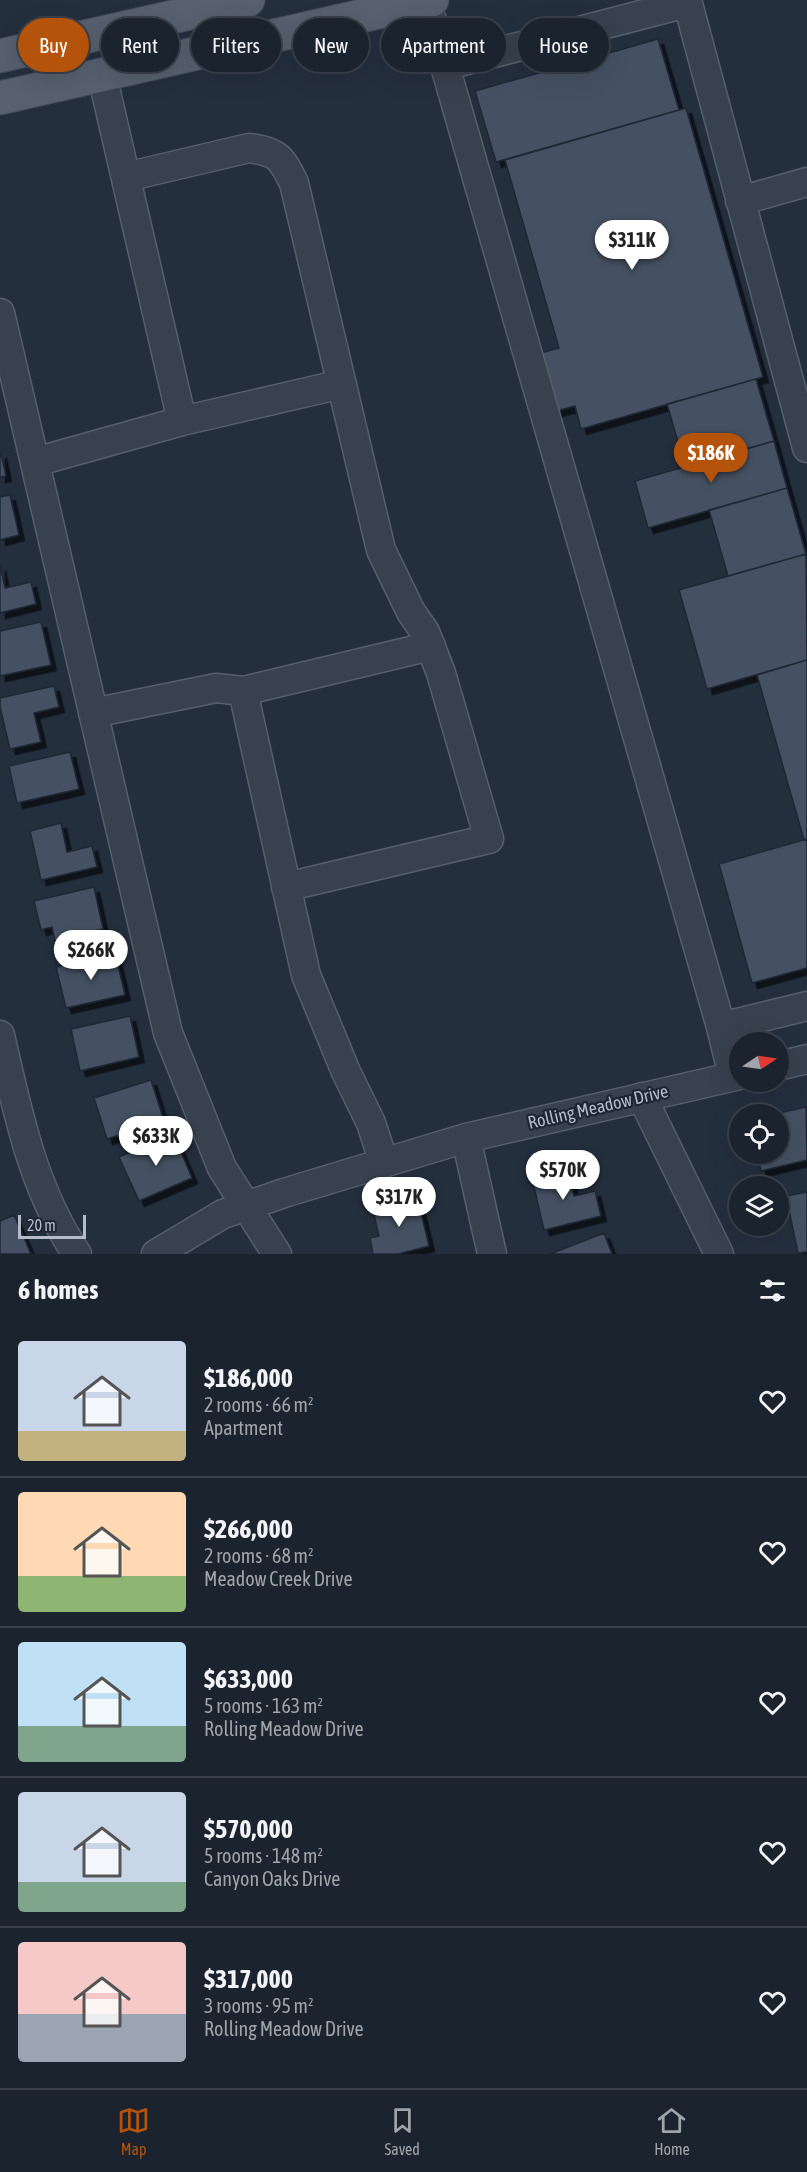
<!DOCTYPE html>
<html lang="en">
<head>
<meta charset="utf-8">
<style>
  body { margin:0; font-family:"Asap Condensed",sans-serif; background:#242b36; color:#f1f3f6; height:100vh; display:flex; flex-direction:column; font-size:22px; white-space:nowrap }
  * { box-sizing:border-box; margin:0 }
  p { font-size:20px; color:#a0a4aa }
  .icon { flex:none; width:33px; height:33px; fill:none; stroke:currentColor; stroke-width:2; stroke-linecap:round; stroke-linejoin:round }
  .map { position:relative; height:1254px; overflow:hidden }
  .sheet { display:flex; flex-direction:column; background:#1b232e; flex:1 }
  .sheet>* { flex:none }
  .guide { position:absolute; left:18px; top:18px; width:771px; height:54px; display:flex; gap:12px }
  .needle { width:39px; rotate:77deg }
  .fabs { position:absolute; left:729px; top:1032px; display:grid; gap:12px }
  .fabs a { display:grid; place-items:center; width:60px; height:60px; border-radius:50%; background:#1b232e; box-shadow:0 6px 24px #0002,0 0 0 2px #39404a; font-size:30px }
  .scale { position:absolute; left:18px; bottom:15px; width:68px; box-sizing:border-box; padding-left:6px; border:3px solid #b4bcc9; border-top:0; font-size:16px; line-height:21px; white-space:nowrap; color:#b4bcc9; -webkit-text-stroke:4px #1d2633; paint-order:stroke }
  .price { position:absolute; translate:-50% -51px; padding:0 14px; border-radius:21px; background:#fff; color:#222; font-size:20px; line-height:39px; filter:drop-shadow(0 2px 3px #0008) }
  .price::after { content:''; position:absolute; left:50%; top:36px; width:18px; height:14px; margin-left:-9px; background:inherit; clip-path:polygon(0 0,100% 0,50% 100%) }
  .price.current { background:#b45309; color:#fff }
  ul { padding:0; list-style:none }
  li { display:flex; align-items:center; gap:18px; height:150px; padding:0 18px }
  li+li { border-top:2px solid #39404a }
  li span { display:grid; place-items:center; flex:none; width:168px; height:120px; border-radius:6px; color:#555 }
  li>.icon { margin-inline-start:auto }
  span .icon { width:72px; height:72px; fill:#fffc; stroke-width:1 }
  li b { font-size:26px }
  h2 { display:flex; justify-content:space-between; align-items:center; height:72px; padding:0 18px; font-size:26px }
  .chip { padding:0 21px; border-radius:27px; background:#1b232e; box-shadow:0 6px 24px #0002,0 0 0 2px #39404a; font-size:21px; line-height:54px }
  .chip.current { background:#b45309; color:#fff }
  .tabs { display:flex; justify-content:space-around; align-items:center; height:84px; border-top:2px solid #39404a; background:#1b232e; font-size:16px; color:#a0a4aa }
  .tabs a { display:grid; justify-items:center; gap:3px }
  .tabs .current { color:#b45309 }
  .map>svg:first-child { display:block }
</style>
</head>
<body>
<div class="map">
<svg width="807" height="1254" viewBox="0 0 807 1254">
  <defs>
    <filter id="shadow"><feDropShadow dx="5.5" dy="5.5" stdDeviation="0" flood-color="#0009"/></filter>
  </defs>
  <rect width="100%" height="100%" fill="#242f3e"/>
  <path fill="#455162" stroke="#1f2835" stroke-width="1.5" filter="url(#shadow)" d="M658,39L679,110L496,162L475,91Z
    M686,108L763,377L581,429L575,406L553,412L537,354L559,348L505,160Z
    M756,379L774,441L685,466L667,404Z
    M774,441L787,488L648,528L635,481Z
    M1,453L6,476L0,477V454Z
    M787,488L806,554L728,576L709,510Z
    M10,495L19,535L0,540V497Z
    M806,554L807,660L707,689L679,590Z
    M0,565L5,588L31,582L36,604L0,613Z
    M41,622L51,665L0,676V631Z
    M807,660V839L804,840L757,675Z
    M54,686L59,707L34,713L41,742L10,749L0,707V698Z
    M70,752L79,789L17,803L9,766Z
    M61,823L67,852L92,846L97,867L41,880L30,831Z
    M807,839V968L752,983L719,864Z
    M94,887L103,929L55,941L52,927L41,930L34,901Z
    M115,953L125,995L66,1008L56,967Z
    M130,1016L139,1057L80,1071L71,1029Z
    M151,1080L164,1121L107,1139L94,1098Z
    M806,1107L807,1160L761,1171L757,1154H778V1114H775Z
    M173,1133L192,1178L139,1201L119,1157Z
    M568,1169L574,1196L595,1191L601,1216L544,1230L532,1178Z
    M807,1192V1252L798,1253L786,1196Z
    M417,1196L429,1246L398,1254H373L370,1238L379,1236L372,1207Z
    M14,1215L31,1254H0V1221Z
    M604,1233L612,1254H550Z"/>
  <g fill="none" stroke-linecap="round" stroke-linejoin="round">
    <defs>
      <path id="minor" d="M426,0L721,1027L807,1006
        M687,0L807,448
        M444,66L687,3
        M102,75L182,421
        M126,177L249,148C278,152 281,157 294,183L381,550L411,612L425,632L441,673L489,839L286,887
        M740,201L807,182
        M0,313L168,1033L222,1168L277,1254
        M35,462L182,421L342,384
        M243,691L306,975L346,1072L371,1123L384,1163
        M93,713L216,688L243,691L431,646
        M721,1027L733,1076
        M0,1035C17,1110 33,1190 77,1254
        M778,1066L807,1059
        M642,1097L719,1254
        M466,1138L492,1254
        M156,1254L223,1214L284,1193L466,1138L740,1075"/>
      <path id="major" d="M0,56L248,0
        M0,98L432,0"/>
    </defs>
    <use href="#minor" stroke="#565f6c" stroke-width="31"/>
    <use href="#major" stroke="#414a57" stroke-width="35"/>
    <use href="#minor" stroke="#38414e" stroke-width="28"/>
    <use href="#major" stroke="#56606e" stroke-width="33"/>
  </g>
  <g text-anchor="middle" stroke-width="4.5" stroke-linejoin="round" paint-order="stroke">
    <g font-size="18" fill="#b4bcc9" stroke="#1d2633">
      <text transform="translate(598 1107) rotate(-13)" y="6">Rolling Meadow Drive</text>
    </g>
  </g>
</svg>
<div class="fabs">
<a><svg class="needle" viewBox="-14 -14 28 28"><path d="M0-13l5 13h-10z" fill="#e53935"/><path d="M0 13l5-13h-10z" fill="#a0a4aa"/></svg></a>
<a><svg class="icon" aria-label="locate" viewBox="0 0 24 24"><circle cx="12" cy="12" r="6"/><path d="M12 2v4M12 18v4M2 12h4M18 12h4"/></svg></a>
<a><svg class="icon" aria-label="layers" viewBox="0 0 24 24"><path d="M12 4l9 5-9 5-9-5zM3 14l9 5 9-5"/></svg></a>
</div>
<div class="scale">20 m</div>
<b class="price" style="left:632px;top:271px">$311K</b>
<b class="price current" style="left:711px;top:484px">$186K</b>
<b class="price" style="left:91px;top:981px">$266K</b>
<b class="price" style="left:156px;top:1167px">$633K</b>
<b class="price" style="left:563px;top:1201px">$570K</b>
<b class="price" style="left:399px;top:1228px">$317K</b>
<div class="guide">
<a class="chip current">Buy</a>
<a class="chip">Rent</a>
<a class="chip">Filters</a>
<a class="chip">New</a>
<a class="chip">Apartment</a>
<a class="chip">House</a>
</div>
</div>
<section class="sheet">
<h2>6 homes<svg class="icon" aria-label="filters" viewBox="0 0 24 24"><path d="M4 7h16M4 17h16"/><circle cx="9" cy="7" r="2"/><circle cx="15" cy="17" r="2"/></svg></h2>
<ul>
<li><span style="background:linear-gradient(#c9d6e8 75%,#c2b280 0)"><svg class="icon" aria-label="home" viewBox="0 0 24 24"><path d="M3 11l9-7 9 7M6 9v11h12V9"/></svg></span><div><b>$186,000</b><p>2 rooms · 66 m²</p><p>Apartment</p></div><svg class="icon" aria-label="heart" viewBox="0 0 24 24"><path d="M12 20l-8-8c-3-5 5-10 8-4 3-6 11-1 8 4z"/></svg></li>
<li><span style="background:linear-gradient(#ffd9b3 70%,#8fb573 0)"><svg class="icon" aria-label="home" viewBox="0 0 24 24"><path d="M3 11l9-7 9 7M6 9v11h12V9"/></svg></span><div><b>$266,000</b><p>2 rooms · 68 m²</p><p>Meadow Creek Drive</p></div><svg class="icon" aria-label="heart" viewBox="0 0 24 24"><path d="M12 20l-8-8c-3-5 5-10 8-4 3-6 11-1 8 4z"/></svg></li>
<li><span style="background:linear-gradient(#bfe0f5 70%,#7fa58c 0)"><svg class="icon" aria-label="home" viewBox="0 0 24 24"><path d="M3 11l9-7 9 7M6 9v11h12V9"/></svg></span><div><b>$633,000</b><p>5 rooms · 163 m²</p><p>Rolling Meadow Drive</p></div><svg class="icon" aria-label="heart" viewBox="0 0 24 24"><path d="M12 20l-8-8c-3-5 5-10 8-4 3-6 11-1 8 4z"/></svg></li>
<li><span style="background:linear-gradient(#c9d6e8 75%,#7fa58c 0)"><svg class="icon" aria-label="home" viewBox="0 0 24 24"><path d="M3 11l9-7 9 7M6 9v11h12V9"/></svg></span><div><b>$570,000</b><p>5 rooms · 148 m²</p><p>Canyon Oaks Drive</p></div><svg class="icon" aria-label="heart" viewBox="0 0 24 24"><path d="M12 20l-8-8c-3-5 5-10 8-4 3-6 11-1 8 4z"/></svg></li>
<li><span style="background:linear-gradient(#f6c9c9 60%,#9aa5b1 0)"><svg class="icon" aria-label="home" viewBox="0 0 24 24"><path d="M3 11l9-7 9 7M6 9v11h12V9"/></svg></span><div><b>$317,000</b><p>3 rooms · 95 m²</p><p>Rolling Meadow Drive</p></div><svg class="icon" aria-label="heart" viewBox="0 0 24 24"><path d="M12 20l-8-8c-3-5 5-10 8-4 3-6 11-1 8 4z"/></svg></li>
</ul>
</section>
<nav class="tabs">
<a class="current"><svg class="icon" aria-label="map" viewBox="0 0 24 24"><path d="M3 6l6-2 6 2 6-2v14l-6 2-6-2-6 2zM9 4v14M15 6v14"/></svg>Map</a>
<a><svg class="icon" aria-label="saved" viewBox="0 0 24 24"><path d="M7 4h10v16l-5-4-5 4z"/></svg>Saved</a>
<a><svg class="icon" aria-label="home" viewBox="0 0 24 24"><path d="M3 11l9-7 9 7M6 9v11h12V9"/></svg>Home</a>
</nav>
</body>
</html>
